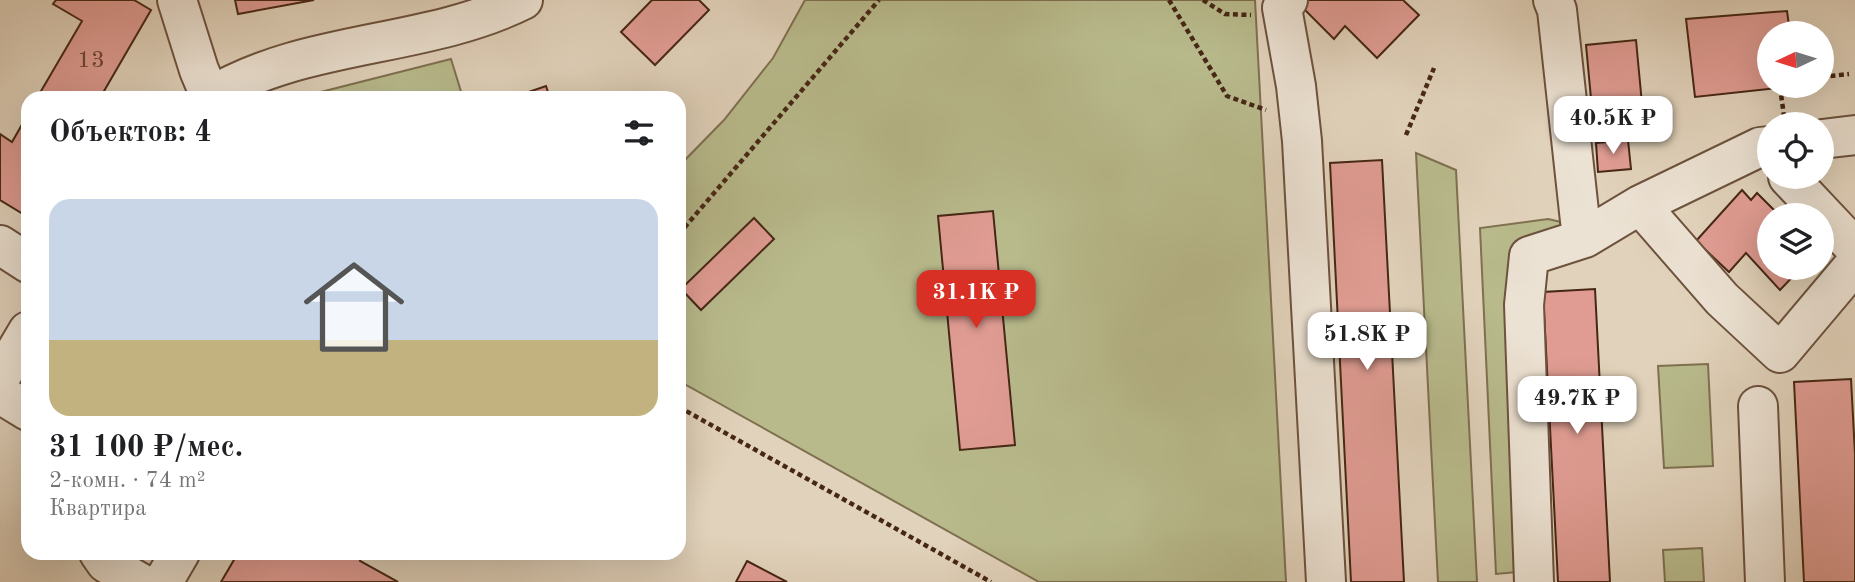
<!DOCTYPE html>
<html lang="ru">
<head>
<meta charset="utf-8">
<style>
  body { margin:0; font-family:"Old Standard TT",serif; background:#f6f6f6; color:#202124; height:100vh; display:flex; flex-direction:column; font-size:26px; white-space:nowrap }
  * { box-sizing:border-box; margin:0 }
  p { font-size:23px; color:#757577 }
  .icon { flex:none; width:38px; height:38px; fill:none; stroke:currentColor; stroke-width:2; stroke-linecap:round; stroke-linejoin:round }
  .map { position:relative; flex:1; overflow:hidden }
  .drawer { position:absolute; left:21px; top:91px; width:665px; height:469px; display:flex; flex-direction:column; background:#fff; border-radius:21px; box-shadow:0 7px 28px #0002 }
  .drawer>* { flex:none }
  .needle { width:46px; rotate:266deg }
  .tools { position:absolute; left:1757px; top:21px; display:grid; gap:14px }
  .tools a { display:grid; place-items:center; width:77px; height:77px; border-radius:50%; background:#fff; box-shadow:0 7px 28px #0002; font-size:35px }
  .price { position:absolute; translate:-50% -60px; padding:0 16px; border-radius:14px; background:#fff; color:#222; font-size:23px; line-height:46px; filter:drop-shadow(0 2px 4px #0008) }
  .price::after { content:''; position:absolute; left:50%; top:42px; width:21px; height:16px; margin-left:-10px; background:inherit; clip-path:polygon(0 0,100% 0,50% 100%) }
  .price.on { background:#d93025; color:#fff }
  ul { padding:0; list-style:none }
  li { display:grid; align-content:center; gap:14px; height:371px; padding:0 28px }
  li span { display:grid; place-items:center; height:217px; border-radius:21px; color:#555 }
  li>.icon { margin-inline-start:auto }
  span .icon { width:126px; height:126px; fill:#fffc; stroke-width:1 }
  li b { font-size:30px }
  h2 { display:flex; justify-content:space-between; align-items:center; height:84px; padding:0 28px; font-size:30px }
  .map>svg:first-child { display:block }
</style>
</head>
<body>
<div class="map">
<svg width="1855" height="582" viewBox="0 0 1855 582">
  <rect width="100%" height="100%" fill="#e1d2bb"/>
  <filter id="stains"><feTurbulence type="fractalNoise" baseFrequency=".00286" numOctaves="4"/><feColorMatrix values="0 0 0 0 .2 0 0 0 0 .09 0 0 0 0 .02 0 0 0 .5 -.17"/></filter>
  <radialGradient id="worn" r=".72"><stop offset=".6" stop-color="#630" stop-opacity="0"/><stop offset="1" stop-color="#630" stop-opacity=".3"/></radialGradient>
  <path fill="#b8ba8c" stroke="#7f7050" stroke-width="2" d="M805,0H1255L1286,582H1039L679,381V166L724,120L773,58Z
    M451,59L463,98H297Z
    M1416,153L1456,170L1477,582H1438Z
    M1548,219L1574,225L1522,257L1529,571L1496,574L1480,228Z
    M1708,364L1713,466L1664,468L1658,366Z
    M1702,548L1704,582H1665L1663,550Z"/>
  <path fill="#e09c93" stroke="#462715" stroke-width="2" d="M56,0H134L151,10L100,98H37L82,21L53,4Z
    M235,0H314L238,14Z
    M652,0H699L709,10L655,65L621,32Z
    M1301,0H1403L1419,15L1377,58L1345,26L1334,39L1298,3Z
    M1787,11L1790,33H1769V86H1797L1695,97L1686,19Z
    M1636,40L1642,104L1592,109L1586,45Z
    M546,86L550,98H511Z
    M28,114V217L0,200V134L12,142Z
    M1628,140L1631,169L1598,172L1596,143Z
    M1382,160L1404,582H1351L1330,163Z
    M1742,190L1751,200L1757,193L1779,215H1769V268H1801L1780,290L1746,253L1729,272L1696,241Z
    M993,211L1015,445L960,450L938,216Z
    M754,218L774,239L701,310L681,289Z
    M1595,289L1610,582H1558L1543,292Z
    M1851,379L1855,454V582H1804L1794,382Z
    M238,553H365L360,561L398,582H221Z
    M747,561L787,582H736Z"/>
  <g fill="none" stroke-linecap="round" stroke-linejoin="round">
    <defs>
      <path id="minor" d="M177,0L199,70L210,96
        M1288,0L1282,8L1296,86L1302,141L1326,582
        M1553,0L1557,10L1580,221L1585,238
        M208,98C303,39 424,49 523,0
        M1822,139L1855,135
        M1788,177L1855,248
        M1640,205L1722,299L1780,353L1855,264
        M0,245L28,263
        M0,378L28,331
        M0,394L28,411
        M1758,406L1765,582
        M99,553L106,563L139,582
        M163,582L180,553
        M1534,582L1524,305L1529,256L1585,238L1640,205L1760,147L1769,146"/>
    </defs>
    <use href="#minor" stroke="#6d523e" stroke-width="42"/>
    <path stroke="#462715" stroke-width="4.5" stroke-dasharray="5 3.5" stroke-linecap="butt" d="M1169,0L1227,96L1266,110
      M1203,0L1225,14L1251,15
      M1822,77L1849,74
      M1780,87L1784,116
      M1406,135L1434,68
      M679,234L879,0
      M679,407L991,582"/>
    <use href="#minor" stroke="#ece2d3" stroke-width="38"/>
  </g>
  <g text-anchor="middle" stroke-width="5" stroke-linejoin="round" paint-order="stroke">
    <g font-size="24" fill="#6c4434">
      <text x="91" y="67">13</text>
    </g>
  </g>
  <rect width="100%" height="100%" filter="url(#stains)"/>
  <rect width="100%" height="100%" fill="url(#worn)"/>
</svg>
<div class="tools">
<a><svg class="needle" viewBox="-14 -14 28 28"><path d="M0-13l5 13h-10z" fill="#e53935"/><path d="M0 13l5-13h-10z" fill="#757577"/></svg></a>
<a><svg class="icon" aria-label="locate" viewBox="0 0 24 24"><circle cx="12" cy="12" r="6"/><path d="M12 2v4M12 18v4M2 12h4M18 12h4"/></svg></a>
<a><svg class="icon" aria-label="layers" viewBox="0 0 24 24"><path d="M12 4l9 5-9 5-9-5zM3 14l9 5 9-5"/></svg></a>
</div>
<b class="price" style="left:1613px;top:156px">40.5K ₽</b>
<b class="price on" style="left:976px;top:330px">31.1K ₽</b>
<b class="price" style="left:1367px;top:372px">51.8K ₽</b>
<b class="price" style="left:1577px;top:436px">49.7K ₽</b>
<section class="drawer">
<h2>Объектов: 4<svg class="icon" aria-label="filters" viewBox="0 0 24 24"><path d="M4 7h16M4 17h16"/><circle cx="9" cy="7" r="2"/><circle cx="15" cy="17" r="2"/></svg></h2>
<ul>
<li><span style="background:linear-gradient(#c9d6e8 65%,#c2b280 0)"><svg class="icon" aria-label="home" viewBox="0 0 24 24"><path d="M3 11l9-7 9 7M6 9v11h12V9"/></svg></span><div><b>31 100 ₽/мес.</b><p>2-комн. · 74 m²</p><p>Квартира</p></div></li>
</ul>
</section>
</div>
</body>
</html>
